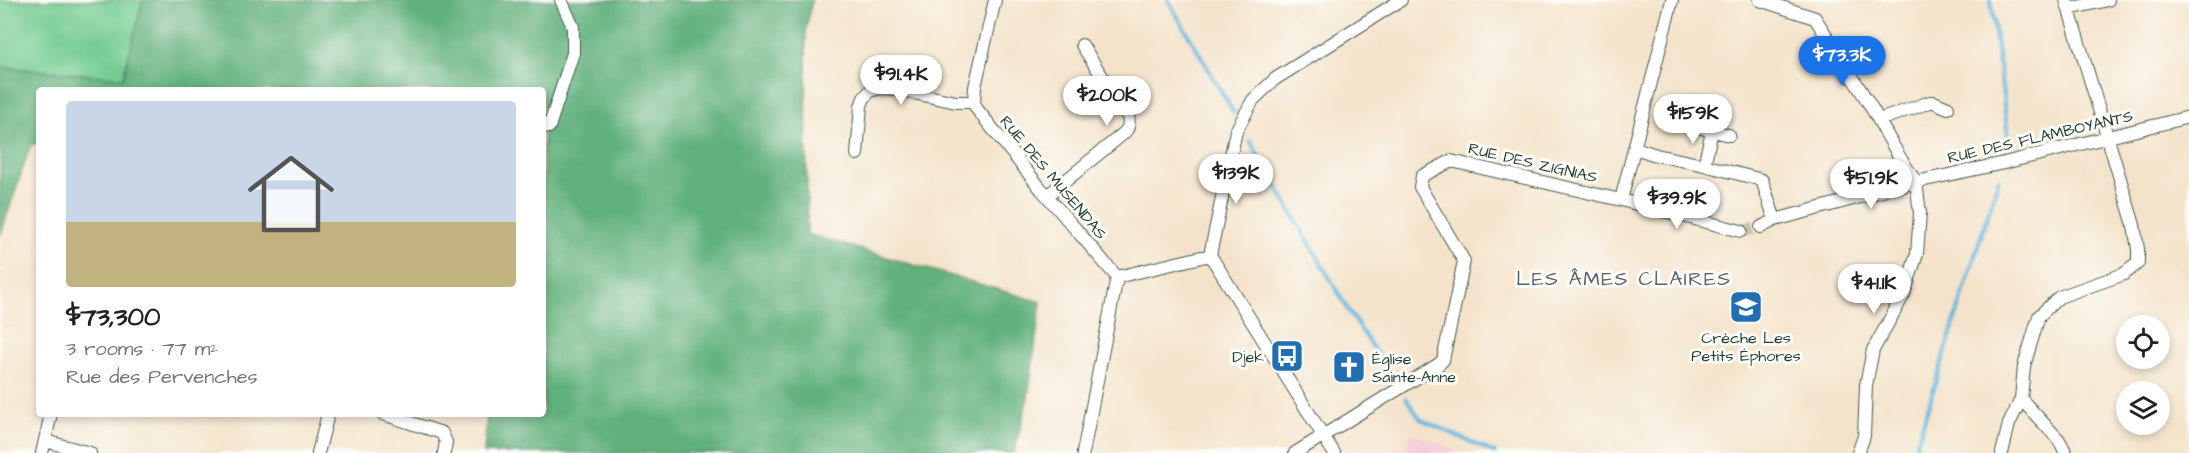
<!DOCTYPE html>
<html lang="en">
<head>
<meta charset="utf-8">
<style>
  body { margin:0; font-family:"Architects Daughter",sans-serif; background:#f2f2f2; color:#202124; height:100vh; display:flex; flex-direction:column; font-size:22px; white-space:nowrap }
  * { box-sizing:border-box; margin:0 }
  p { font-size:20px; color:#757577 }
  .icon { flex:none; width:33px; height:33px; fill:none; stroke:currentColor; stroke-width:2; stroke-linecap:round; stroke-linejoin:round }
  .map { position:relative; flex:1; overflow:hidden }
  .sheet { position:absolute; left:36px; top:87px; width:510px; height:330px; display:flex; flex-direction:column; background:#fff; border-radius:6px; box-shadow:0 3px 9px #0003 }
  .sheet>* { flex:none }
  .fabs { position:absolute; left:2116px; top:315px; display:grid; gap:12px }
  .fabs a { display:grid; place-items:center; width:54px; height:54px; border-radius:50%; background:#fff; box-shadow:0 3px 9px #0003; font-size:30px }
  .price { position:absolute; translate:-50% -51px; padding:0 14px; border-radius:21px; background:#fff; color:#222; font-size:20px; line-height:39px; filter:drop-shadow(0 2px 3px #0008) }
  .price::after { content:''; position:absolute; left:50%; top:36px; width:18px; height:14px; margin-left:-9px; background:inherit; clip-path:polygon(0 0,100% 0,50% 100%) }
  .price.on { background:#1a73e8; color:#fff }
  ul { padding:0; list-style:none }
  li { display:grid; align-content:center; gap:12px; height:318px; padding:0 30px }
  li span { display:grid; place-items:center; height:186px; border-radius:6px; color:#555 }
  li>.icon { margin-inline-start:auto }
  span .icon { width:108px; height:108px; fill:#fffc; stroke-width:1 }
  li b { font-size:26px }
  .map>svg:first-child { display:block }
</style>
</head>
<body>
<div class="map">
<svg width="2189" height="453" viewBox="0 0 2189 453">
  <rect width="100%" height="100%" fill="#fdfcf7"/>
  <filter id="ink" filterUnits="userSpaceOnUse"><feTurbulence type="fractalNoise" baseFrequency=".0167" numOctaves="2"/><feDisplacementMap in="SourceGraphic" scale="12" xChannelSelector="R" yChannelSelector="G"/><feConvolveMatrix kernelMatrix="1 2 1 2 8 2 1 2 1" color-interpolation-filters="sRGB"/></filter>
  <filter id="wash" filterUnits="userSpaceOnUse"><feTurbulence type="fractalNoise" baseFrequency=".008" numOctaves="4" result="noise"/><feDisplacementMap in="SourceGraphic" scale="24" xChannelSelector="R" yChannelSelector="G"/><feGaussianBlur stdDeviation="1.35" result="paint"/><feColorMatrix in="noise" values="0 0 0 0 0 0 0 0 0 0 0 0 0 0 0 0 0 1.4 0 .05"/><feComposite in="paint" operator="in"/></filter>
  <g filter="url(#wash)">
    <rect width="100%" height="100%" fill="#f4e3ca"/>
    <path fill="#f6cfd9" d="M1411,432L1462,453H1403Z"/>
    <path fill="#75cc92" stroke="#4a8463" stroke-width="1.5" d="M0,0H143L124,78L0,67Z"/>
    <path fill="#60b07c" stroke="#407658" stroke-width="1.5" d="M143,0H812L806,28L807,234L1041,302L1028,397L1014,453H484L487,414H543V90H39V144H31L0,236V67L123,78Z"/>
    <g fill="none" stroke-linecap="round" stroke-linejoin="round">
      <path stroke="#62b6de" stroke-width="4" d="M1168,0L1234,113
        M1991,0L2009,144
        M1250,141L1350,313L1396,383
        M1406,398L1420,419L1495,453
        M1914,453L1999,178"/>
    </g>
  </g>
  <g filter="url(#ink)">
    <g fill="none" stroke-linecap="round" stroke-linejoin="round">
      <path stroke="#c9c2ac" stroke-width="12" stroke-dasharray="12 6" stroke-linecap="butt" d="M1741,231L1761,227"/>
      <defs>
        <path id="street" d="M995,0L975,87L974,102L976,108L1041,189L1117,277
          M1760,0L1815,18L1870,105L1899,156L1916,182L1920,213L1917,254L1904,294L1873,350L1866,385L1864,436L1858,453
          M2066,0L2134,225L2138,249V263L2124,274L2059,297L2039,316L2024,366L2021,399L2059,440L2066,453
          M2069,9L2108,0
          M1879,120L1930,102H1934L1948,108
          M1693,126L1729,135
          M549,127L573,53V27L561,0
          M1635,148L1656,155L1704,165L1762,180L1775,220
          M857,154L861,106L864,98L870,91L879,88L895,89L956,102H974
          M1704,165L1712,131
          M1047,196L1124,133C1129,128 1130,124 1128,117L1082,45
          M1621,200L1672,0
          M1761,227L1775,220L1916,182L2004,163L2189,117
          M1117,277L1210,255
          M383,414L442,433L446,442L444,453
          M45,441L90,453
          M42,453L51,414
          M318,453L328,414
          M1083,453L1117,277
          M1295,453L1439,364L1443,360L1464,261L1420,187L1422,176L1451,161L1621,200L1741,231
          M1334,453L1210,255L1236,131L1253,100L1275,79L1401,0
          M2002,453L2009,424L2021,399"/>
      </defs>
      <use href="#street" stroke="#3f564a" stroke-width="14"/>
      <use href="#street" stroke="#fff" stroke-width="12"/>
    </g>
  </g>
  <defs>
    <symbol id="school-square" viewBox="-11 -11 22 22"><rect x="-9" y="-9" width="18" height="18" rx="4" fill="#1f6fb2" stroke="#fdfcf7"/><path d="M0-5L7-2L0 1L-7-2ZM-4 1L0 2.5L4 1V4Q0 6-4 4Z" fill="#fff"/></symbol>
    <symbol id="bus-square" viewBox="-11 -11 22 22"><rect x="-9" y="-9" width="18" height="18" rx="4" fill="#1f6fb2" stroke="#fdfcf7"/><path d="M-5-6H5V4H4V6H2V4H-2V6H-4V4H-5ZM-3.5-4V0h7V-4ZM-3.5 1.2v1.5H-2V1.2ZM2 1.2v1.5H3.5V1.2Z" fill="#fff"/></symbol>
    <symbol id="church-square" viewBox="-11 -11 22 22"><rect x="-9" y="-9" width="18" height="18" rx="4" fill="#1f6fb2" stroke="#fdfcf7"/><path d="M-1.2-6h2.4v3.5h3.3v2.4h-3.3V6h-2.4V-.1h-3.3v-2.4h3.3Z" fill="#fff"/></symbol>
  </defs>
  <g fill-rule="evenodd">
    <use href="#school-square" x="1727" y="288" width="38" height="38"/>
    <use href="#bus-square" x="1268" y="337" width="38" height="38"/>
    <use href="#church-square" x="1330" y="348" width="38" height="38"/>
  </g>
  <g text-anchor="middle" stroke-width="6" stroke-linejoin="round" paint-order="stroke">
    <g font-size="16" fill="#1f3d34" stroke="#fdfcf7">
      <text transform="translate(2040 136) rotate(-13)" y="6">RUE DES FLAMBOYANTS</text>
      <text transform="translate(1533 162) rotate(13)" y="6">RUE DES ZIGNIAS</text>
      <text transform="translate(1054 177) rotate(50)" y="6">RUE DES MUSENDAS</text>
    </g>
    <g font-size="16" fill="#1f3d34" stroke="#fdfcf7">
      <text x="1746" y="343">Crèche Les<tspan x="1746" dy="18">Petits Éphores</tspan></text>
      <text x="1264" y="362" text-anchor="end">Djek</text>
      <text x="1372" y="364" text-anchor="start">Église<tspan x="1372" dy="18">Sainte-Anne</tspan></text>
    </g>
    <g font-size="20" letter-spacing="1.5" fill="#5c626b" stroke="#fdfcf7">
      <text x="1624" y="285">LES ÂMES CLAIRES</text>
    </g>
  </g>
</svg>
<div class="fabs">
<a><svg class="icon" aria-label="locate" viewBox="0 0 24 24"><circle cx="12" cy="12" r="6"/><path d="M12 2v4M12 18v4M2 12h4M18 12h4"/></svg></a>
<a><svg class="icon" aria-label="layers" viewBox="0 0 24 24"><path d="M12 4l9 5-9 5-9-5zM3 14l9 5 9-5"/></svg></a>
</div>
<b class="price on" style="left:1842px;top:87px">$73.3K</b>
<b class="price" style="left:901px;top:106px">$91.4K</b>
<b class="price" style="left:1107px;top:127px">$200K</b>
<b class="price" style="left:1693px;top:145px">$159K</b>
<b class="price" style="left:1236px;top:205px">$139K</b>
<b class="price" style="left:1871px;top:210px">$51.9K</b>
<b class="price" style="left:1677px;top:230px">$39.9K</b>
<b class="price" style="left:1874px;top:315px">$41.1K</b>
<section class="sheet">
<ul>
<li><span style="background:linear-gradient(#c9d6e8 65%,#c2b280 0)"><svg class="icon" aria-label="home" viewBox="0 0 24 24"><path d="M3 11l9-7 9 7M6 9v11h12V9"/></svg></span><div><b>$73,300</b><p>3 rooms · 77 m²</p><p>Rue des Pervenches</p></div></li>
</ul>
</section>
</div>
</body>
</html>
